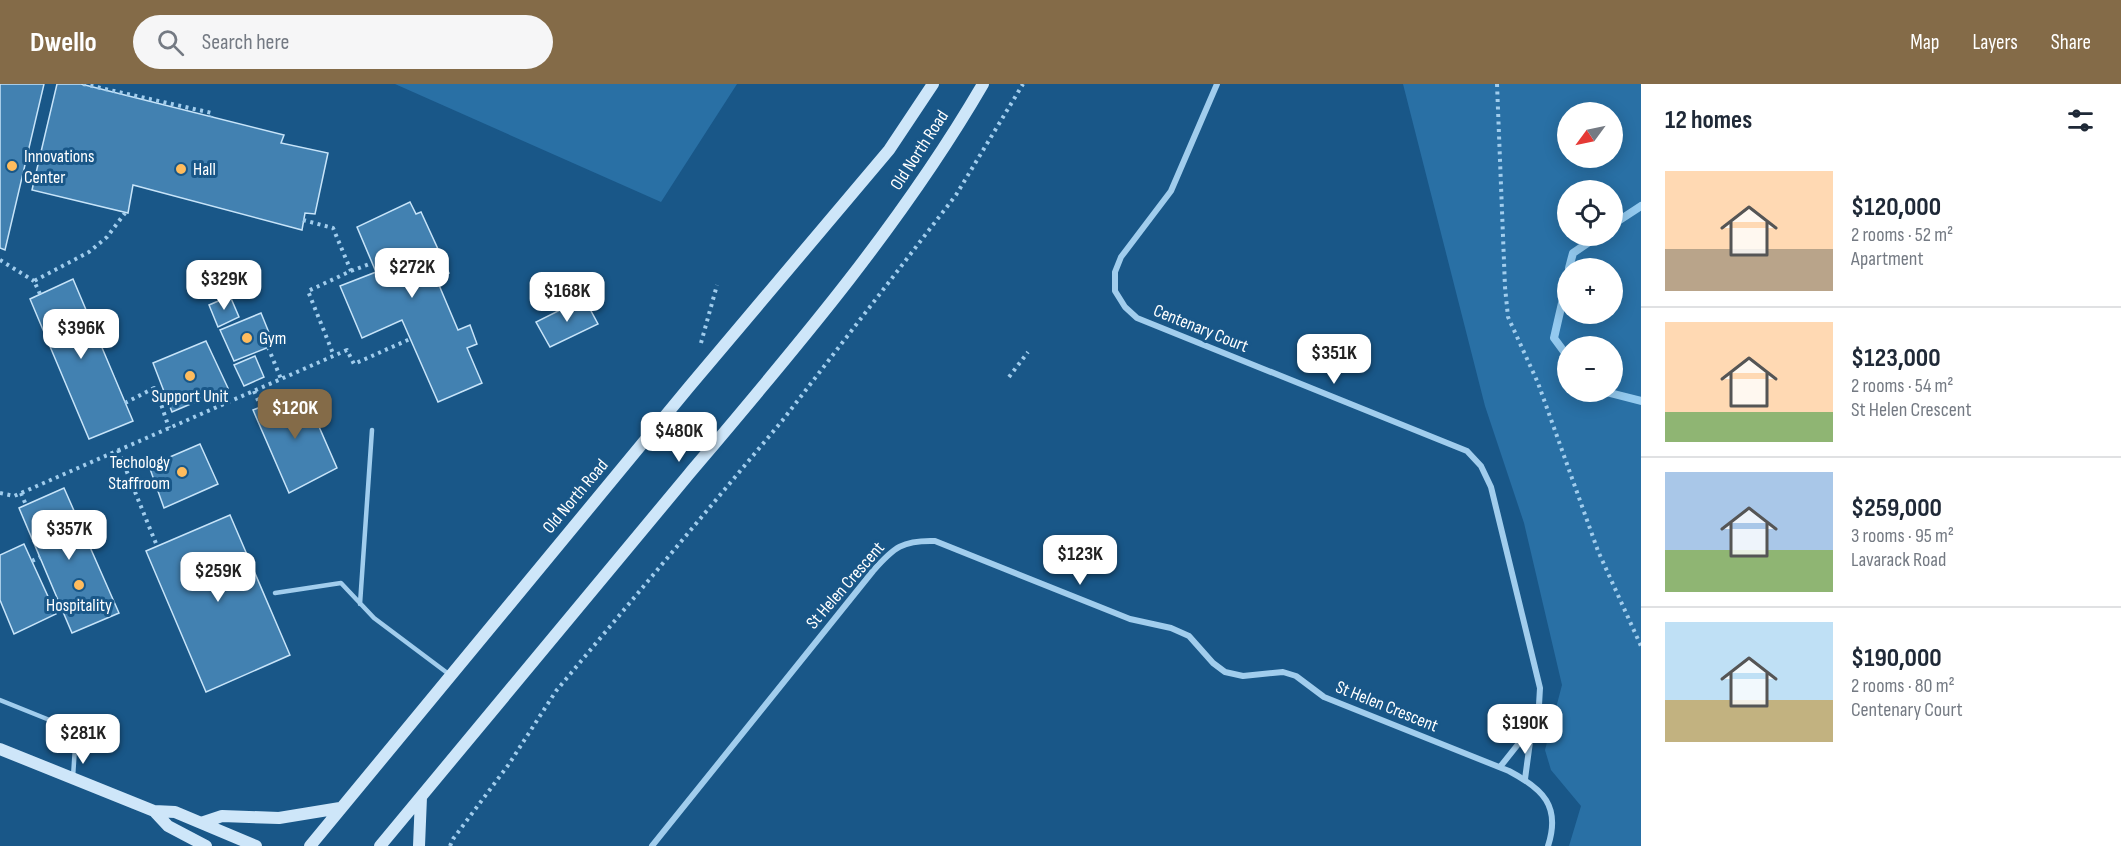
<!DOCTYPE html>
<html lang="en">
<head>
<meta charset="utf-8">
<style>
  body { margin:0; font-family:"Sofia Sans Condensed",sans-serif; background:#f6f6f7; color:#1f2937; height:100vh; display:flex; flex-direction:column; font-size:22px; white-space:nowrap }
  * { box-sizing:border-box; margin:0 }
  p { font-size:20px; color:#747a83 }
  .icon { flex:none; width:33px; height:33px; fill:none; stroke:currentColor; stroke-width:2; stroke-linecap:round; stroke-linejoin:round }
  .map { position:relative; flex:1; overflow:hidden }
  .panel { display:flex; flex-direction:column; background:#fff; width:480px }
  .panel>* { flex:none }
  .needle { width:39px; rotate:237deg }
  .controls { position:absolute; left:1557px; top:18px; display:grid; gap:12px }
  .controls a { display:grid; place-items:center; width:66px; height:66px; border-radius:50%; background:#fff; box-shadow:0 3px 15px #0003; font-size:30px }
  .price { position:absolute; translate:-50% -51px; padding:0 14px; border-radius:12px; background:#fff; color:#222; font-size:20px; line-height:39px; filter:drop-shadow(0 2px 3px #0008) }
  .price::after { content:''; position:absolute; left:50%; top:36px; width:18px; height:14px; margin-left:-9px; background:inherit; clip-path:polygon(0 0,100% 0,50% 100%) }
  .price.selected { background:#846b48; color:#fff }
  ul { padding:0; list-style:none }
  li { display:flex; align-items:center; gap:18px; height:150px; padding:0 24px }
  li+li { border-top:2px solid #e0e1e3 }
  li span { display:grid; place-items:center; flex:none; width:168px; height:120px; border-radius:0px; color:#555 }
  li>.icon { margin-inline-start:auto }
  span .icon { width:72px; height:72px; fill:#fffc; stroke-width:1 }
  li b { font-size:26px }
  h2 { display:flex; justify-content:space-between; align-items:center; height:72px; padding:0 24px; font-size:26px }
  header { display:flex; align-items:center; gap:36px; box-sizing:border-box; height:84px; padding:0 30px; background:#846b48; color:#fff }
  header strong { font-size:28px }
  nav { display:flex; gap:33px; margin-inline-start:auto; font-size:21px }
  .search { width:420px; height:54px; background:#f6f6f7; display:flex; align-items:center; gap:15px; box-sizing:border-box; padding:0 21px; border-radius:33px; color:#747a83; font-size:22px }
  main { display:flex; flex:1; min-height:0 }
  .map>svg:first-child { display:block }
</style>
</head>
<body>
<header>
<strong>Dwello</strong>
<div class="search"><svg class="icon" aria-label="search" viewBox="0 0 24 24"><circle cx="10" cy="10" r="6"/><path d="M15 15l6 6"/></svg>Search here</div>
<nav><a>Map</a><a>Layers</a><a>Share</a></nav>
</header>
<main>
<div class="map">
<svg width="1641" height="762" viewBox="0 0 1641 762">
  <rect width="100%" height="100%" fill="#195788"/>
  <path fill="#2970a5" fill-rule="evenodd" d="M395,0H737L661,118Z
    M1403,0H1641V762H1569L1581,722L1551,686L1545,666L1562,601L1524,439L1485,322ZM1612,28V74H1568V28ZM1612,106V152H1568V106ZM1568,184H1612V230H1568ZM1568,262H1612V308H1568Z"/>
  <g fill="none" stroke-linecap="round" stroke-linejoin="round">
    <path stroke="#94caef" stroke-width="8" d="M1612,141L1641,122
      M1569,184L1573,169L1598,152
      M1568,193L1554,254L1568,273
      M1606,308L1641,317"/>
  </g>
  <path fill="#4281b1" stroke="#c7e4f9" stroke-width="1.5" d="M0,0H44L5,166L0,164Z
    M57,0H81L284,51L281,59L328,69L315,130L305,129L302,146L133,101L128,129L32,106Z
    M410,118L416,130L421,128L449,189L436,194L458,246L470,241L477,260L467,264L482,299L438,318L402,236L362,254L340,202L376,188L357,143Z
    M73,195L133,337L89,355L30,215Z
    M230,212L239,233L218,243L209,221Z
    M584,214L598,240L550,263L536,238Z
    M261,229L274,261L234,277L220,246Z
    M206,257L228,304L172,328L153,279Z
    M255,272L264,293L244,302L234,281Z
    M303,306L337,384L289,409L253,326Z
    M200,360L218,400L164,424L149,382Z
    M64,404L119,529L72,549L19,424Z
    M230,431L290,571L206,608L146,467Z
    M24,460L56,530L14,550L0,516V471Z"/>
  <g fill="none" stroke-linecap="round" stroke-linejoin="round">
    <path stroke="#a1cded" stroke-width="4" stroke-dasharray="3 4.5" stroke-linecap="butt" d="M83,0L212,29L211,33
      M1497,0L1505,203L1508,233L1538,299L1598,467L1641,562
      M303,136L333,144L351,187L308,207L334,272
      M0,176L34,197
      M351,187L372,179
      M40,210L34,197L89,168L107,153L125,129
      M701,259L717,201
      M268,263L281,295
      M1009,293L1028,268
      M254,307L261,323
      M166,312L159,314L169,344
      M125,319L154,304L159,314
      M118,366L157,462
      M133,403L154,394
      M0,409L14,412L21,409L347,266L354,280L410,255
      M21,409L26,421
      M32,477L40,473
      M450,762L453,755L509,680L556,607L782,337L956,111L1023,0"/>
    <path stroke="#a1cded" stroke-width="4.5" d="M275,509L341,499L374,534L450,591
      M360,520L372,346
      M0,616L52,637L75,663L73,693"/>
    <path stroke="#a1cded" stroke-width="6" d="M1217,0L1171,107L1121,173L1115,188V207L1125,223L1137,234L1467,367L1481,382L1491,403L1540,604L1539,621L1532,643L1525,695
      M1500,683L1531,644
      M652,762L873,487C894,463 903,456 935,457L1130,535L1171,544L1189,552L1213,579L1225,588L1243,592L1283,588L1296,592L1324,613L1509,687C1543,705 1561,722 1548,762"/>
    <path stroke="#cee6f9" stroke-width="12" d="M0,665L154,727L175,728L256,762
      M154,727L168,742L206,762
      M201,739L222,732L279,734L340,724
      M310,762L689,303L889,66L933,0
      M380,762C483,638 586,514 689,390C794,266 901,141 983,0
      M419,762L421,713"/>
  </g>
  <g fill="#ffbc5d" stroke="#195788" stroke-width="2">
    <circle cx="12" cy="82" r="6"/>
    <circle cx="181" cy="85" r="6"/>
    <circle cx="247" cy="254" r="6"/>
    <circle cx="190" cy="292" r="6"/>
    <circle cx="182" cy="388" r="6"/>
    <circle cx="79" cy="501" r="6"/>
  </g>
  <g text-anchor="middle" stroke-width="6" stroke-linejoin="round" paint-order="stroke">
    <g font-size="18" fill="#fff" stroke="#195788">
      <text transform="translate(919 66) rotate(-57)" y="6">Old North Road</text>
      <text transform="translate(1201 244) rotate(22)" y="6">Centenary Court</text>
      <text transform="translate(575 412) rotate(-50)" y="6">Old North Road</text>
      <text transform="translate(845 501) rotate(-49)" y="6">St Helen Crescent</text>
      <text transform="translate(1387 622) rotate(22)" y="6">St Helen Crescent</text>
    </g>
    <g font-size="18" fill="#fff" stroke="#195788" text-anchor="start">
      <text x="24" y="78">Innovations<tspan x="24" dy="21">Center</tspan></text>
      <text x="193" y="91">Hall</text>
      <text x="259" y="260">Gym</text>
      <text x="190" y="318" text-anchor="middle">Support Unit</text>
      <text x="170" y="384" text-anchor="end">Techology<tspan x="170" dy="21">Staffroom</tspan></text>
      <text x="79" y="527" text-anchor="middle">Hospitality</text>
    </g>
  </g>
</svg>
<div class="controls">
<a><svg class="needle" viewBox="-14 -14 28 28"><path d="M0-13l5 13h-10z" fill="#e53935"/><path d="M0 13l5-13h-10z" fill="#747a83"/></svg></a>
<a><svg class="icon" aria-label="locate" viewBox="0 0 24 24"><circle cx="12" cy="12" r="6"/><path d="M12 2v4M12 18v4M2 12h4M18 12h4"/></svg></a>
<a>+</a>
<a>−</a>
</div>
<b class="price" style="left:412px;top:215px">$272K</b>
<b class="price" style="left:224px;top:227px">$329K</b>
<b class="price" style="left:567px;top:239px">$168K</b>
<b class="price" style="left:81px;top:276px">$396K</b>
<b class="price" style="left:1334px;top:301px">$351K</b>
<b class="price selected" style="left:295px;top:356px">$120K</b>
<b class="price" style="left:679px;top:379px">$480K</b>
<b class="price" style="left:69px;top:477px">$357K</b>
<b class="price" style="left:1080px;top:502px">$123K</b>
<b class="price" style="left:218px;top:519px">$259K</b>
<b class="price" style="left:1525px;top:671px">$190K</b>
<b class="price" style="left:83px;top:681px">$281K</b>
</div>
<section class="panel">
<h2>12 homes<svg class="icon" aria-label="filters" viewBox="0 0 24 24"><path d="M4 7h16M4 17h16"/><circle cx="9" cy="7" r="2"/><circle cx="15" cy="17" r="2"/></svg></h2>
<ul>
<li><span style="background:linear-gradient(#ffd9b3 65%,#b9a48a 0)"><svg class="icon" aria-label="home" viewBox="0 0 24 24"><path d="M3 11l9-7 9 7M6 9v11h12V9"/></svg></span><div><b>$120,000</b><p>2 rooms · 52 m²</p><p>Apartment</p></div></li>
<li><span style="background:linear-gradient(#ffd9b3 75%,#8fb573 0)"><svg class="icon" aria-label="home" viewBox="0 0 24 24"><path d="M3 11l9-7 9 7M6 9v11h12V9"/></svg></span><div><b>$123,000</b><p>2 rooms · 54 m²</p><p>St Helen Crescent</p></div></li>
<li><span style="background:linear-gradient(#a9c7e8 65%,#8fb573 0)"><svg class="icon" aria-label="home" viewBox="0 0 24 24"><path d="M3 11l9-7 9 7M6 9v11h12V9"/></svg></span><div><b>$259,000</b><p>3 rooms · 95 m²</p><p>Lavarack Road</p></div></li>
<li><span style="background:linear-gradient(#bfe0f5 65%,#c2b280 0)"><svg class="icon" aria-label="home" viewBox="0 0 24 24"><path d="M3 11l9-7 9 7M6 9v11h12V9"/></svg></span><div><b>$190,000</b><p>2 rooms · 80 m²</p><p>Centenary Court</p></div></li>
</ul>
</section>
</main>
</body>
</html>
